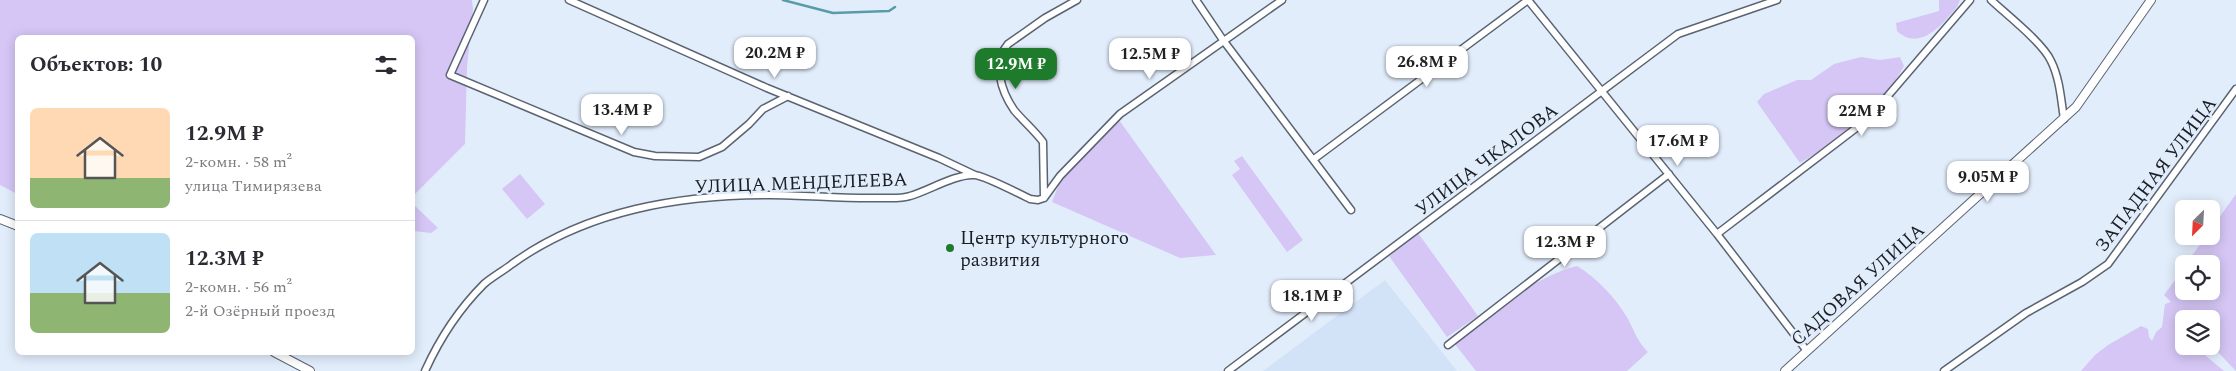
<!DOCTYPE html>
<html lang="ru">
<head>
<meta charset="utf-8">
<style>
  body { margin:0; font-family:Spectral,serif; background:#f2f2f3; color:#2b2b33; height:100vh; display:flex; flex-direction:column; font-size:19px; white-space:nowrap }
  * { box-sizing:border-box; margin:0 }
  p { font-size:16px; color:#7c7c81 }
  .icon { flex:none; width:28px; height:28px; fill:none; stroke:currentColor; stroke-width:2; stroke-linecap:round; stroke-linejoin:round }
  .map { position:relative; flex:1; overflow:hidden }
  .panel { position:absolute; left:15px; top:35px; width:400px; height:320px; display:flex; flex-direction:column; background:#fff; border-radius:8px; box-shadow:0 2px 12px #0003 }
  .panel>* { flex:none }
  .needle { width:32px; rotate:204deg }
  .tools { position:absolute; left:2175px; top:200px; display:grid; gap:10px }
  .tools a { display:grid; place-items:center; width:45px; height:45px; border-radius:8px; background:#fff; box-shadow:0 2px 12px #0003; font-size:25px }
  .price { position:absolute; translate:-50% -42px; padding:0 11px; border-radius:10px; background:#fff; color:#222; font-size:16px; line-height:32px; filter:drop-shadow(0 1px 2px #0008) }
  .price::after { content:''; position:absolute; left:50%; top:30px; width:15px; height:11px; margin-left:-8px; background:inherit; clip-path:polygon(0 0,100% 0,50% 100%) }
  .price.selected { background:#1d7b2b; color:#fff }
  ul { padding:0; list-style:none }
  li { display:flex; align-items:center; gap:15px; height:125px; padding:0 15px }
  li+li { border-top:1px solid #e1e1e2 }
  li span { display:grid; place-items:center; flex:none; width:140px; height:100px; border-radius:8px; color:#555 }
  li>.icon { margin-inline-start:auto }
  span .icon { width:60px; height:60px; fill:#fffc; stroke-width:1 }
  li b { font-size:21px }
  h2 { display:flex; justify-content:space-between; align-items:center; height:60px; padding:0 15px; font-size:21px }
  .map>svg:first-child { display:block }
</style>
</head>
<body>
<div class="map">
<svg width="2236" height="371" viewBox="0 0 2236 371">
  <rect width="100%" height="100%" fill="#e2edfc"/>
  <path fill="#d2e2f7" d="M1385,280L1457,371H1263Z"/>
  <path fill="#d5c6f5" d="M0,0H472L473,9L467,67L465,144L413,196L412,38H18L17,194L0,185Z
    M1939,0H1960C1957,10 1950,14 1944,22C1931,35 1914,47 1897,31L1896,23L1939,11Z
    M1861,57L1880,60L1900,57L1904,66C1885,103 1836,143 1800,163L1757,102L1764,94L1797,80H1811L1834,64Z
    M1119,120L1216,255L1180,258L1052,202L1062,176Z
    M1242,156L1303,240L1287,252L1232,175L1240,169L1234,161Z
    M520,174L545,204L527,219L502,189Z
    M2236,194V371L2211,345V319H2184V346H2194L2224,371H2081L2095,355L2108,345L2141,326L2148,329L2149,337L2152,341L2156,332L2162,327L2165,304L2171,302L2164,295L2184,268V291H2211V264H2186L2206,236H2211V229Z
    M412,205L413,204L438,228L431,233L413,231Z
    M1418,233L1478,316L1447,337L1389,256Z
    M1577,266C1597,278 1616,298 1628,319C1636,334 1636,339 1648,352L1627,371H1476L1454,343C1492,314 1530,278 1577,266Z"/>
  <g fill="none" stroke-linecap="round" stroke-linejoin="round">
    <path stroke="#589ca8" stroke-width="2.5" d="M783,0L833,13L889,11L895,7"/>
    <defs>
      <path id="minor" d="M484,0L450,75L634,152L655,156L699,157L722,147L749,124L763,109L788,96
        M569,0L767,88L939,158L975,175
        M1196,0L1223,40L1351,210
        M1528,0L1717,234L1807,351
        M1991,0C2007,15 2043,43 2051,61C2060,79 2061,100 2064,119
        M1314,159L1528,0
        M1044,198L1043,142C1034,130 1023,121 1014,110C1001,91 992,63 1008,44L1045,18L1077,0
        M1717,234L1868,119L1970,0
        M1448,345L1669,174
        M425,371C439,340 460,308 484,284C492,277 503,271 512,264C587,210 679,195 770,195C807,195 843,199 880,198C889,198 901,199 910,196C928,191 955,174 974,175C983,175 1020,194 1030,199L1038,200L1044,198L1060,176L1120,114L1282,0
        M1228,371L1678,34L1777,0
        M1944,371L2026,313L2082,282L2108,264L2236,89"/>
      <path id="tertiary" d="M0,219L18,226
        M274,352L310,371
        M1785,371L2076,107L2151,0"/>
    </defs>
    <use href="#minor" stroke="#5a6471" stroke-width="9"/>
    <use href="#tertiary" stroke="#5a6471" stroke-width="10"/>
    <use href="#minor" stroke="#fff" stroke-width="6"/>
    <use href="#tertiary" stroke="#fff" stroke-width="8"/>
  </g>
  <circle fill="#1d7b2b" stroke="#e2edfc" stroke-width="2" cx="950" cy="248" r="5"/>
  <g text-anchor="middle" stroke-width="5" stroke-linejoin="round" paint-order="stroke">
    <g font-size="19" fill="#1b1f25" stroke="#e2edfc">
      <text transform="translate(1486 159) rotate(-37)" y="7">УЛИЦА ЧКАЛОВА</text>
      <text transform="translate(2155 174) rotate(-53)" y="7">ЗАПАДНАЯ УЛИЦА</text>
      <text transform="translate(801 182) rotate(-2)" y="7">УЛИЦА МЕНДЕЛЕЕВА</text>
      <text transform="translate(1857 284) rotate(-42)" y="7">САДОВАЯ УЛИЦА</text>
    </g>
    <g font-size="19" fill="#1b1f25" stroke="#e2edfc" text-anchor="start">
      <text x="960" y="244">Центр культурного<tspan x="960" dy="22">развития</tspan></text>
    </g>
  </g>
</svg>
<div class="tools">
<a><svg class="needle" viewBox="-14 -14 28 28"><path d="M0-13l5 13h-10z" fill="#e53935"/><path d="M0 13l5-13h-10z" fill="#7c7c81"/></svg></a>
<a><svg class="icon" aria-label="locate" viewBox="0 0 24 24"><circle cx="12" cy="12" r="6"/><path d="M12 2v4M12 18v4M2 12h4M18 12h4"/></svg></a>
<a><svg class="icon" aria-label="layers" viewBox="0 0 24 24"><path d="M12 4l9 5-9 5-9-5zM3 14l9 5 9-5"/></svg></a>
</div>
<b class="price" style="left:775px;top:79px">20.2M ₽</b>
<b class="price" style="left:1150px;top:80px">12.5M ₽</b>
<b class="price" style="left:1427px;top:88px">26.8M ₽</b>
<b class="price selected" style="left:1016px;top:90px">12.9M ₽</b>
<b class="price" style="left:622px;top:136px">13.4M ₽</b>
<b class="price" style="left:1862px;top:137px">22M ₽</b>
<b class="price" style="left:1678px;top:167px">17.6M ₽</b>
<b class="price" style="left:1988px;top:203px">9.05M ₽</b>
<b class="price" style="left:1565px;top:268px">12.3M ₽</b>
<b class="price" style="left:1312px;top:322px">18.1M ₽</b>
<section class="panel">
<h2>Объектов: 10<svg class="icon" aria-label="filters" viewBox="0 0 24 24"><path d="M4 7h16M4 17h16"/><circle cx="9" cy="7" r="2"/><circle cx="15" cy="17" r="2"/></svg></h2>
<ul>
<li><span style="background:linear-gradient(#ffd9b3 70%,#8fb573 0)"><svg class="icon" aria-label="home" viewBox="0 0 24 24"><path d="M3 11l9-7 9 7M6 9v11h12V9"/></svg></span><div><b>12.9M ₽</b><p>2-комн. · 58 m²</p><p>улица Тимирязева</p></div></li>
<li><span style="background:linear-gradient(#bfe0f5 60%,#8fb573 0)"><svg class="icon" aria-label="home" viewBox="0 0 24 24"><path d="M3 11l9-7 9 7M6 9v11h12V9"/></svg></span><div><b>12.3M ₽</b><p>2-комн. · 56 m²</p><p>2-й Озёрный проезд</p></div></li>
</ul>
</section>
</div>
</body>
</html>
